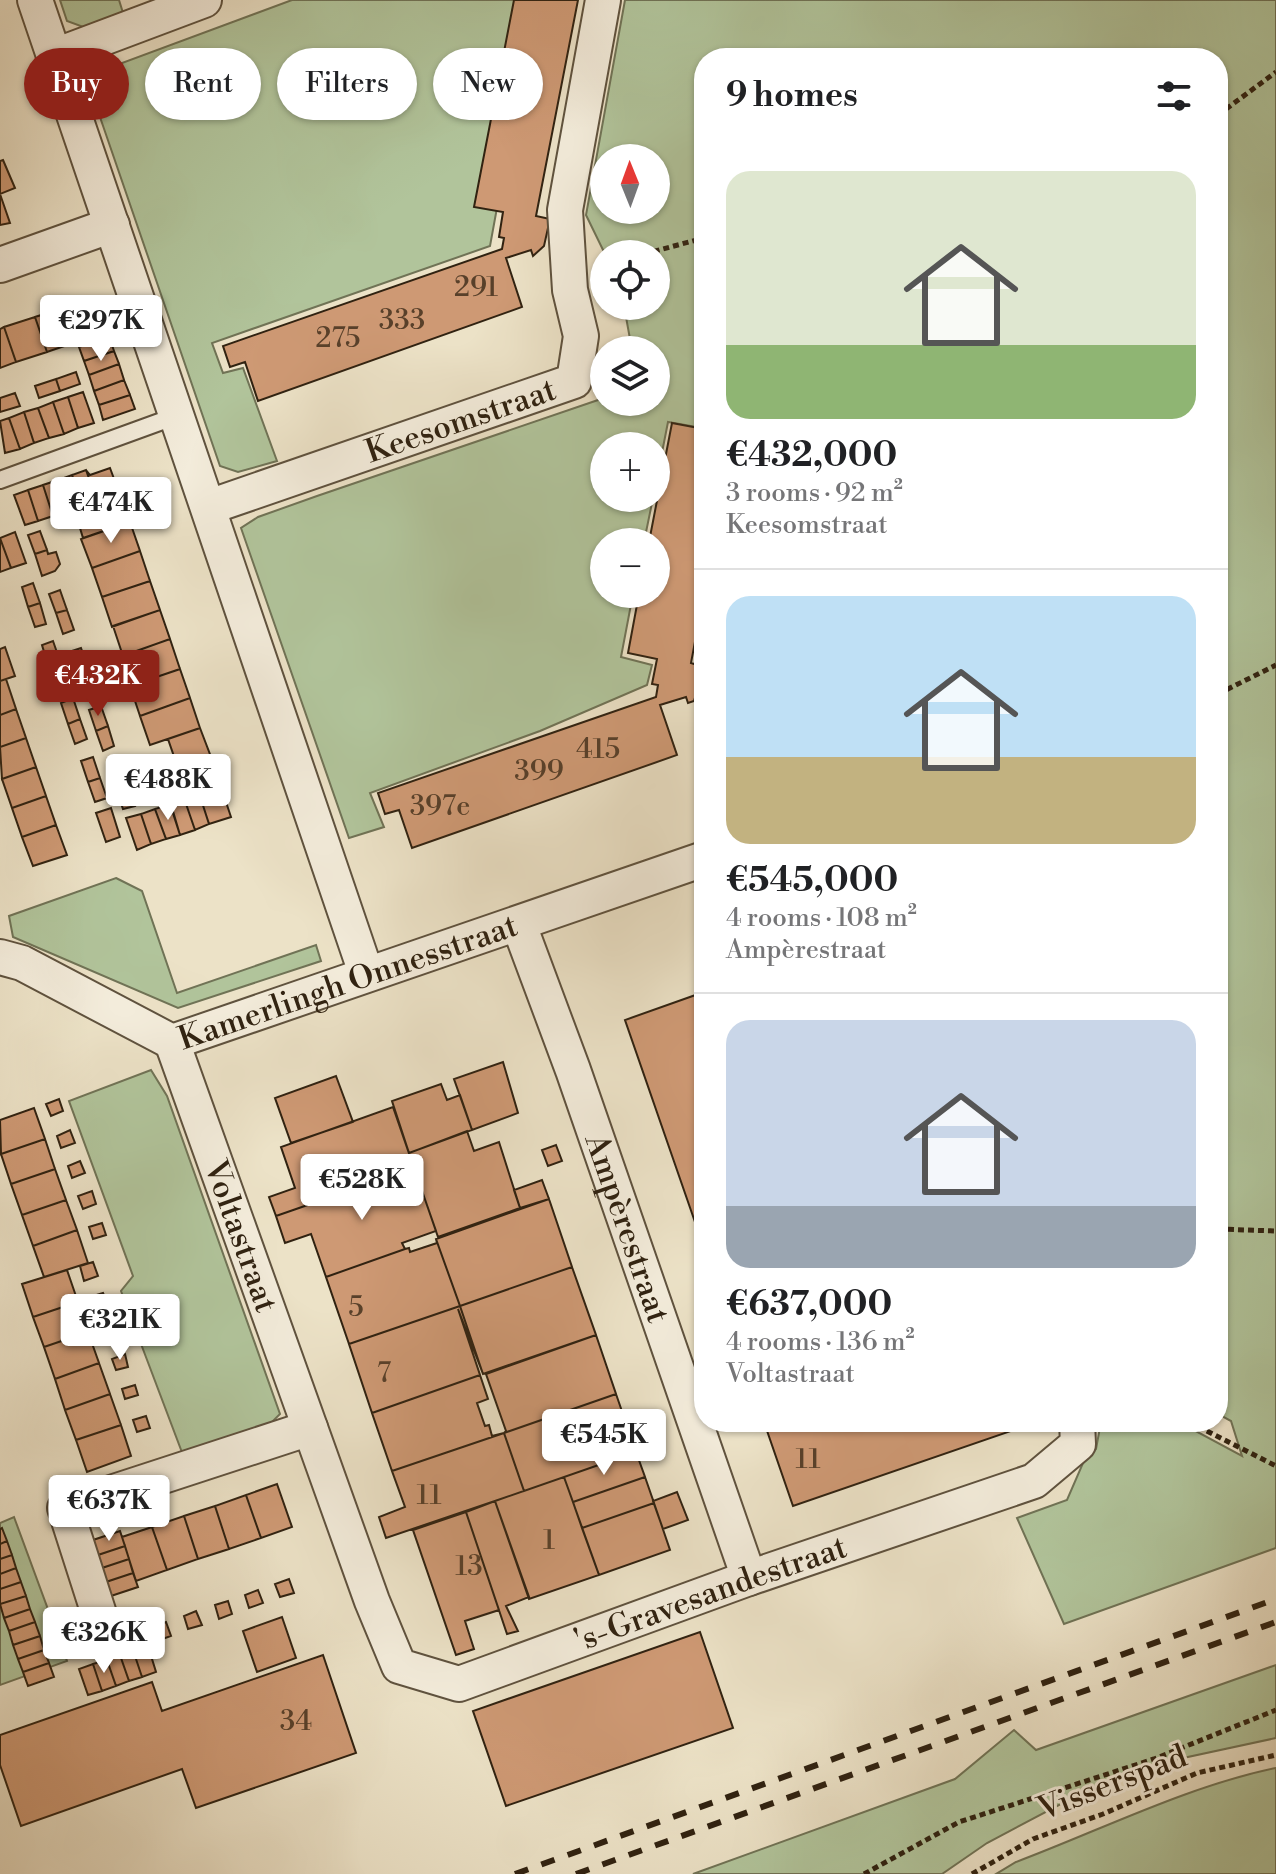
<!DOCTYPE html>
<html lang="en">
<head>
<meta charset="utf-8">
<style>
  body { margin:0; font-family:"Libre Bodoni",serif; background:#f6f6f6; color:#202124; height:100vh; display:flex; flex-direction:column; font-size:30px; white-space:nowrap }
  * { box-sizing:border-box; margin:0 }
  p { font-size:26px; color:#757577 }
  .icon { flex:none; width:44px; height:44px; fill:none; stroke:currentColor; stroke-width:2; stroke-linecap:round; stroke-linejoin:round }
  .map { position:relative; flex:1; overflow:hidden }
  .side { position:absolute; left:694px; top:48px; width:534px; height:1384px; display:flex; flex-direction:column; background:#fff; border-radius:32px; box-shadow:0 2px 6px #0004 }
  .side>* { flex:none }
  .banner { position:absolute; left:24px; top:48px; width:550px; height:72px; display:flex; gap:16px }
  .needle { width:52px; rotate:359deg }
  .controls { position:absolute; left:590px; top:144px; display:grid; gap:16px }
  .controls a { display:grid; place-items:center; width:80px; height:80px; border-radius:50%; background:#fff; box-shadow:0 2px 6px #0004; font-size:40px }
  .price { position:absolute; translate:-50% -68px; padding:0 18px; border-radius:8px; background:#fff; color:#222; font-size:26px; line-height:52px; filter:drop-shadow(0 2px 4px #0008) }
  .price::after { content:''; position:absolute; left:50%; top:48px; width:24px; height:18px; margin-left:-12px; background:inherit; clip-path:polygon(0 0,100% 0,50% 100%) }
  .price.selected { background:#8f2418; color:#fff }
  ul { padding:0; list-style:none }
  li { display:grid; align-content:center; gap:16px; height:424px; padding:0 32px }
  li+li { border-top:2px solid #e0e0e0 }
  li span { display:grid; place-items:center; height:248px; border-radius:24px; color:#555 }
  li>.icon { margin-inline-start:auto }
  span .icon { width:144px; height:144px; fill:#fffc; stroke-width:1 }
  li b { font-size:34px }
  h2 { display:flex; justify-content:space-between; align-items:center; height:96px; padding:0 32px; font-size:34px }
  .pill { padding:0 28px; border-radius:36px; background:#fff; box-shadow:0 2px 6px #0004; font-size:28px; line-height:72px }
  .pill.selected { background:#8f2418; color:#fff }
  .map>svg:first-child { display:block }
</style>
</head>
<body>
<div class="map">
<svg width="1276" height="1874" viewBox="0 0 1276 1874">
  <rect width="100%" height="100%" fill="#ece2c7"/>
  <filter id="stains"><feTurbulence type="fractalNoise" baseFrequency=".0025" numOctaves="4"/><feColorMatrix values="0 0 0 0 .2 0 0 0 0 .09 0 0 0 0 .02 0 0 0 .5 -.17"/></filter>
  <radialGradient id="worn" r=".72"><stop offset=".6" stop-color="#630" stop-opacity="0"/><stop offset="1" stop-color="#630" stop-opacity=".3"/></radialGradient>
  <path fill="#b1c49b" stroke="#707356" stroke-width="2" fill-rule="evenodd" d="M60,0H119L124,16L86,28L67,21Z
    M292,0H535L490,246L212,343L223,373L243,368L277,461L238,472L220,466L90,88L103,70Z
    M625,0H1276V1548L1064,1624L1017,1518L1067,1500L1083,1463L1096,1449L1101,1422H1179L1242,1456L1231,1421L1218,1414V58H704L702,428L668,422L656,483V446H604V498H653L644,542H604V594H633L621,657L652,665L647,685L540,731L370,793L384,827L349,838L241,528L258,517L317,496L604,398V402H656V350H632L624,306H656V254H605L586,215ZM604,158H656V210H604Z
    M116,878L142,891L177,993L316,945L321,961L178,1008L13,937L9,916Z
    M151,1070L167,1096L280,1414L271,1423L183,1455L121,1291L133,1276L69,1101Z
    M14,1517L67,1661L0,1685V1523Z
    M1276,1665V1738L1160,1763L1095,1786L987,1843L942,1874H693L955,1779L1014,1730L1036,1750Z
    M1276,1768V1874H996L1016,1862C1101,1830 1188,1786 1276,1768Z"/>
  <path fill="#ce9974" stroke="#302211" stroke-width="2" d="M514,0H578L536,216L550,219L544,246L533,256L531,250L506,258L522,307L258,401L245,362L230,367L223,346L502,249L504,238L499,237L503,212L474,207Z
    M3,160L15,188L0,194V161Z
    M0,194L10,223L0,225Z
    M83,302L90,325L73,331L76,342L47,352L35,317Z
    M35,317L47,352L16,362L4,327Z
    M104,320L109,336L79,347L73,331Z
    M4,327L16,362L0,368V329Z
    M109,336L114,351L84,361L79,347Z
    M114,351L119,364L89,375L84,361Z
    M119,364L124,380L94,391L89,375Z
    M76,372L80,384L60,391L56,379Z
    M56,379L60,391L39,398L35,386Z
    M124,380L130,395L99,405L94,391Z
    M83,392L94,423L78,428L68,397Z
    M15,393L20,406L0,412V398Z
    M130,395L135,409L103,420L99,405Z
    M68,397L78,428L64,434L53,402Z
    M53,402L64,434L49,438L38,408Z
    M38,408L49,438L34,443L24,412Z
    M24,412L34,443L20,449L9,418Z
    M9,418L20,449L5,453L0,421Z
    M672,423L704,429V594L691,663L704,667L694,701L688,703L686,697L660,705L677,755L412,848L399,810L385,814L378,793L656,697L658,685L652,684L657,659L628,653L639,594H656V542H649Z
    M110,468L130,522L83,538L80,528L93,523L87,504L97,501L86,470L90,475Z
    M86,470L97,501L83,505L72,475Z
    M72,475L83,505L68,510L58,480Z
    M58,480L68,510L53,516L43,485Z
    M43,485L53,516L38,521L28,490Z
    M28,490L38,521L25,525L14,495Z
    M130,522L140,551L92,568L81,539Z
    M40,531L47,550L35,554L28,535Z
    M15,532L26,563L11,568L0,538Z
    M0,538L11,568L0,572Z
    M47,550L48,554L56,552L60,564L55,571L42,576L35,554Z
    M140,551L150,581L102,597L92,568Z
    M150,581L160,610L112,627L102,597Z
    M33,583L40,603L28,607L22,587Z
    M60,590L67,610L56,613L49,594Z
    M40,603L46,624L35,627L28,607Z
    M67,610L74,630L63,634L56,613Z
    M160,610L170,639L123,656L113,626Z
    M170,639L180,669L130,686L119,657Z
    M53,641L60,661L48,665L42,645Z
    M5,647L15,676L0,681V649Z
    M81,648L88,668L76,672L69,652Z
    M60,661L67,681L55,685L48,665Z
    M88,668L95,688L83,692L76,672Z
    M180,669L190,698L140,716L130,686Z
    M6,679L16,709L0,715V681Z
    M73,698L80,719L68,724L61,703Z
    M190,698L200,728L150,745L140,716Z
    M101,706L108,726L96,731L89,710Z
    M16,709L26,738L0,747V715Z
    M80,719L87,739L75,744L68,724Z
    M108,726L114,746L103,751L96,731Z
    M200,728L211,757L178,768L168,739Z
    M26,738L36,767L2,779L0,747Z
    M93,757L100,778L88,782L81,761Z
    M211,757L231,817L209,824L199,793L188,797L184,798L195,830L180,835L162,774Z
    M121,764L128,785L116,789L109,768Z
    M36,767L46,796L12,808L2,779Z
    M100,778L107,798L95,802L88,782Z
    M128,785L135,806L123,809L116,789Z
    M199,793L209,824L195,830L184,798Z
    M46,796L56,825L22,837L12,808Z
    M170,804L180,835L166,839L155,809Z
    M111,808L120,837L106,842L96,813Z
    M155,809L166,839L151,844L141,814Z
    M141,814L151,844L137,850L126,818Z
    M56,825L67,855L33,866L22,837Z
    M704,992V1248L625,1020Z
    M503,1062L518,1113L472,1130L454,1079Z
    M336,1076L353,1122L291,1143L275,1098Z
    M441,1084L447,1100L460,1095L472,1130L409,1153L392,1101Z
    M59,1099L63,1111L51,1116L46,1104Z
    M393,1107L414,1168L276,1216L269,1197L295,1188L281,1147Z
    M34,1108L45,1139L1,1154L0,1120Z
    M70,1130L75,1143L61,1148L57,1136Z
    M467,1131L474,1151L499,1142L520,1208L438,1237L409,1153Z
    M45,1139L55,1169L11,1184L1,1154Z
    M556,1145L562,1161L548,1166L542,1150Z
    M80,1161L85,1173L72,1178L68,1166Z
    M414,1168L436,1231L402,1243L405,1249L326,1277L311,1234L285,1243L276,1216Z
    M55,1169L66,1200L22,1215L11,1184Z
    M542,1180L549,1199L520,1208L514,1190Z
    M92,1191L96,1204L83,1209L78,1196Z
    M549,1199L572,1267L460,1306L436,1239Z
    M66,1200L77,1230L33,1246L22,1215Z
    M102,1223L106,1235L93,1239L89,1227Z
    M77,1230L88,1263L44,1277L33,1246Z
    M436,1239L460,1306L349,1344L326,1277L405,1249L409,1248L410,1252L437,1243Z
    M93,1262L98,1276L84,1281L80,1266Z
    M572,1267L596,1335L483,1374L460,1306Z
    M67,1270L78,1302L33,1317L22,1284Z
    M103,1293L108,1305L94,1310L90,1297Z
    M78,1302L88,1332L44,1347L33,1317Z
    M460,1306L483,1374L458,1309L480,1375L372,1413L349,1344Z
    M114,1323L118,1336L105,1340L101,1328Z
    M88,1332L99,1363L55,1379L44,1347Z
    M596,1335L616,1394L504,1433L506,1431L486,1374Z
    M125,1354L128,1367L116,1370L112,1359Z
    M99,1363L110,1394L65,1410L55,1379Z
    M480,1375L488,1399L477,1403L485,1426L489,1425L492,1436L504,1433L392,1471L372,1413Z
    M135,1385L138,1395L125,1399L122,1389Z
    M110,1394L121,1425L76,1440L65,1410Z
    M616,1394L636,1452L524,1491L504,1433Z
    M146,1416L150,1428L137,1432L133,1420Z
    M764,1422H1008L1011,1431L793,1506Z
    M121,1425L131,1456L87,1472L76,1440Z
    M504,1433L524,1491L386,1538L379,1517L405,1507L392,1471Z
    M636,1452L645,1477L573,1502L564,1477Z
    M564,1477L599,1575L529,1599L495,1501Z
    M645,1477L654,1503L582,1528L573,1502Z
    M277,1484L292,1527L261,1538L246,1495Z
    M677,1492L688,1520L663,1529L653,1501Z
    M246,1495L261,1538L229,1549L215,1506Z
    M495,1501L529,1597L506,1606L518,1631L507,1634L466,1512Z
    M654,1503L670,1550L599,1575L582,1528Z
    M215,1506L229,1549L198,1559L184,1516Z
    M466,1512L499,1610L465,1621L474,1649L456,1655L413,1530Z
    M184,1516L198,1559L167,1570L152,1527Z
    M152,1527L167,1570L136,1581L122,1537Z
    M2,1528L7,1541L0,1544V1529Z
    M120,1531L125,1546L98,1555L93,1540Z
    M7,1541L12,1555L0,1559V1544Z
    M125,1546L129,1559L102,1568L98,1555Z
    M12,1555L16,1568L0,1574V1559Z
    M129,1559L133,1573L106,1582L102,1568Z
    M16,1568L21,1582L0,1589V1574Z
    M133,1573L138,1587L111,1596L106,1582Z
    M289,1579L294,1593L280,1597L275,1584Z
    M21,1582L26,1596L0,1604V1589Z
    M258,1590L263,1603L249,1608L245,1595Z
    M26,1596L30,1609L4,1618L0,1604Z
    M228,1601L232,1614L219,1619L215,1605Z
    M30,1609L35,1622L9,1631L4,1618Z
    M196,1611L202,1625L188,1629L184,1616Z
    M282,1617L296,1658L257,1672L243,1631Z
    M35,1622L40,1636L13,1645L9,1631Z
    M166,1622L171,1636L157,1641L152,1627Z
    M700,1632L733,1728L506,1806L473,1711Z
    M40,1636L44,1650L18,1659L13,1645Z
    M148,1646L156,1672L142,1677L133,1650Z
    M44,1650L49,1663L23,1672L18,1659Z
    M133,1650L142,1677L129,1681L120,1655Z
    M120,1655L129,1681L116,1686L107,1660Z
    M323,1655L356,1753L196,1808L182,1769L21,1826L0,1765V1735L152,1682L162,1711Z
    M107,1660L116,1686L102,1691L93,1664Z
    M49,1663L54,1677L28,1686L23,1672Z
    M93,1664L102,1691L88,1695L79,1669Z"/>
  <g fill="none" stroke-linecap="round" stroke-linejoin="round">
    <defs>
      <path id="service" d="M0,480L176,416"/>
      <g id="minor">
        <path d="M35,0L366,973"/>
        <path d="M55,56L204,0"/>
        <path d="M0,265L112,225"/>
        <path id="s1" d="M209,507L574,381L581,336L570,290L565,210L603,0"/>
        <path id="s2" d="M519,925L573,1070L749,1578"/>
        <path id="s3" d="M0,957L22,963L172,1042L704,859"/>
        <path id="s4" d="M172,1042L372,1601L399,1666L459,1684L749,1578L1034,1481L1078,1444L1077,1422"/>
        <path d="M143,1627L107,1639L65,1508L310,1428"/>
      </g>
    </defs>
    <use href="#service" stroke="#5f523e" stroke-width="20"/>
    <use href="#minor" stroke="#5f523e" stroke-width="38"/>
    <path stroke="#302211" stroke-width="5" stroke-dasharray="6 4" stroke-linecap="butt" d="M1218,115L1276,72
      M644,254L704,238
      M1218,694L1276,665
      M1218,1229L1276,1231
      M1189,1422L1276,1466
      M864,1874L959,1822L1154,1759L1276,1710
      M972,1874L1033,1839L1103,1814L1197,1773L1276,1755"/>
    <use href="#service" stroke="#f3ecdb" stroke-width="16"/>
    <use href="#minor" stroke="#f3ecdb" stroke-width="34"/>
    <path stroke="#302211" stroke-width="6" stroke-dasharray="14 14" stroke-linecap="butt" d="M515,1874L1276,1599
      M576,1874L1276,1622"/>
  </g>
  <g text-anchor="middle" stroke-width="6" stroke-linejoin="round" paint-order="stroke">
    <g font-size="28" fill="#58402a">
      <text x="476" y="296">291</text>
      <text x="402" y="329">333</text>
      <text x="338" y="347">275</text>
      <text x="598" y="758">415</text>
      <text x="539" y="780">399</text>
      <text x="440" y="815">397e</text>
      <text x="356" y="1316">5</text>
      <text x="384" y="1382">7</text>
      <text x="808" y="1468">11</text>
      <text x="429" y="1504">11</text>
      <text x="549" y="1549">1</text>
      <text x="469" y="1575">13</text>
      <text x="296" y="1730">34</text>
    </g>
    <g font-size="32" fill="#302211" stroke="#f3ecdb">
      <text dy="11" stroke="none"><textPath href="#s1" startOffset="266">Keesomstraat</textPath></text>
      <text dy="11" stroke="none"><textPath href="#s3" startOffset="378">Kamerlingh Onnesstraat</textPath></text>
      <text dy="11" stroke="none"><textPath href="#s2" startOffset="322">Ampèrestraat</textPath></text>
      <text dy="11" stroke="none"><textPath href="#s4" startOffset="206">Voltastraat</textPath></text>
      <text dy="11" stroke="none"><textPath href="#s4" startOffset="994">'s-Gravesandestraat</textPath></text>
      <text transform="translate(1112 1782) rotate(-21)" y="11">Visserspad</text>
    </g>
  </g>
  <rect width="100%" height="100%" filter="url(#stains)"/>
  <rect width="100%" height="100%" fill="url(#worn)"/>
</svg>
<div class="controls">
<a><svg class="needle" viewBox="-14 -14 28 28"><path d="M0-13l5 13h-10z" fill="#e53935"/><path d="M0 13l5-13h-10z" fill="#757577"/></svg></a>
<a><svg class="icon" aria-label="locate" viewBox="0 0 24 24"><circle cx="12" cy="12" r="6"/><path d="M12 2v4M12 18v4M2 12h4M18 12h4"/></svg></a>
<a><svg class="icon" aria-label="layers" viewBox="0 0 24 24"><path d="M12 4l9 5-9 5-9-5zM3 14l9 5 9-5"/></svg></a>
<a>+</a>
<a>−</a>
</div>
<b class="price" style="left:101px;top:363px">€297K</b>
<b class="price" style="left:111px;top:545px">€474K</b>
<b class="price selected" style="left:98px;top:718px">€432K</b>
<b class="price" style="left:168px;top:822px">€488K</b>
<b class="price" style="left:362px;top:1222px">€528K</b>
<b class="price" style="left:120px;top:1362px">€321K</b>
<b class="price" style="left:604px;top:1477px">€545K</b>
<b class="price" style="left:109px;top:1543px">€637K</b>
<b class="price" style="left:104px;top:1675px">€326K</b>
<div class="banner">
<a class="pill selected">Buy</a>
<a class="pill">Rent</a>
<a class="pill">Filters</a>
<a class="pill">New</a>
</div>
<section class="side">
<h2>9 homes<svg class="icon" aria-label="filters" viewBox="0 0 24 24"><path d="M4 7h16M4 17h16"/><circle cx="9" cy="7" r="2"/><circle cx="15" cy="17" r="2"/></svg></h2>
<ul>
<li><span style="background:linear-gradient(#dfe7d0 70%,#8fb573 0)"><svg class="icon" aria-label="home" viewBox="0 0 24 24"><path d="M3 11l9-7 9 7M6 9v11h12V9"/></svg></span><div><b>€432,000</b><p>3 rooms · 92 m²</p><p>Keesomstraat</p></div></li>
<li><span style="background:linear-gradient(#bfe0f5 65%,#c2b280 0)"><svg class="icon" aria-label="home" viewBox="0 0 24 24"><path d="M3 11l9-7 9 7M6 9v11h12V9"/></svg></span><div><b>€545,000</b><p>4 rooms · 108 m²</p><p>Ampèrestraat</p></div></li>
<li><span style="background:linear-gradient(#c9d6e8 75%,#9aa5b1 0)"><svg class="icon" aria-label="home" viewBox="0 0 24 24"><path d="M3 11l9-7 9 7M6 9v11h12V9"/></svg></span><div><b>€637,000</b><p>4 rooms · 136 m²</p><p>Voltastraat</p></div></li>
</ul>
</section>
</div>
</body>
</html>
